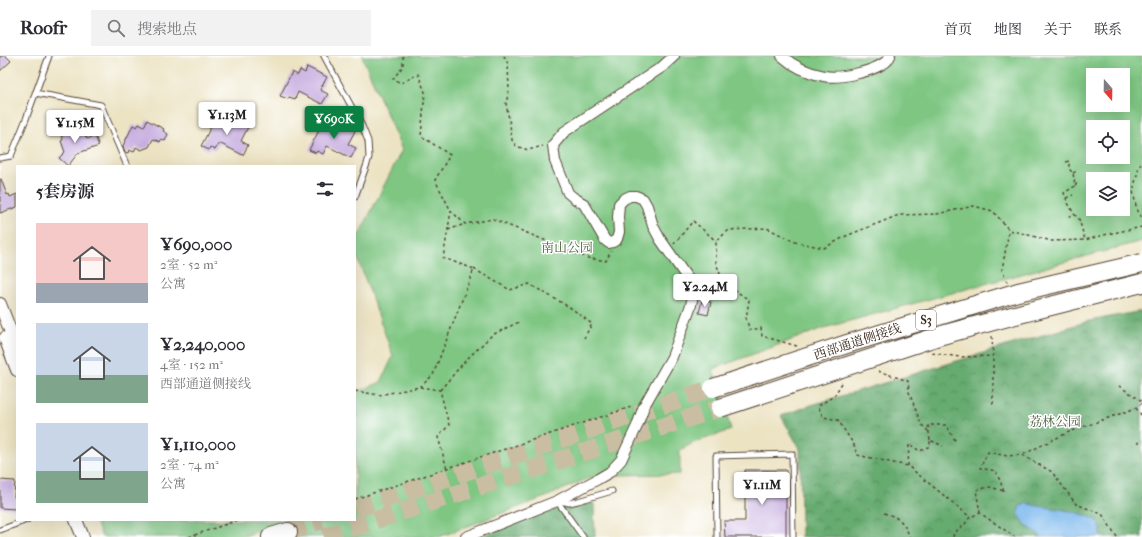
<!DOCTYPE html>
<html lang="zh">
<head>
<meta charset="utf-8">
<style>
  body { margin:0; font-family:"IM FELL French Canon","Noto Serif SC",serif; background:#f2f2f3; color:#2b2b33; height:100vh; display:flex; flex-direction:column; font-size:15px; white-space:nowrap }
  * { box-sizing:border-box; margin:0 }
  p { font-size:13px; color:#7c7c81 }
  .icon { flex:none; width:22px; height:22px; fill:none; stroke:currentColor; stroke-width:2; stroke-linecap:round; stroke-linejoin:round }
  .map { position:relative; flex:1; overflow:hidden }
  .sheet { position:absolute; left:16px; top:109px; width:340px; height:356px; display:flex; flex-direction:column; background:#fff; border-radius:0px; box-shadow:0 4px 16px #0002 }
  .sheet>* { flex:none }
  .needle { width:26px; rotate:160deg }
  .tools { position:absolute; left:1086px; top:12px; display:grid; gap:8px }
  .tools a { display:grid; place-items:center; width:44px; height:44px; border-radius:0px; background:#fff; box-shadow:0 4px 16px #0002; font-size:20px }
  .price { position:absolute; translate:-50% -34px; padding:0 9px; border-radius:4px; background:#fff; color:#222; font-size:13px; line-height:26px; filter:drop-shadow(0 1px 2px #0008) }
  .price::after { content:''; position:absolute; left:50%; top:24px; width:12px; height:9px; margin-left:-6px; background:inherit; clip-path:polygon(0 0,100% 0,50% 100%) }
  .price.current { background:#0b8043; color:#fff }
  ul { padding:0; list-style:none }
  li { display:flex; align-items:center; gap:12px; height:100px; padding:0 20px }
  li span { display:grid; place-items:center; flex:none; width:112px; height:80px; border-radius:0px; color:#555 }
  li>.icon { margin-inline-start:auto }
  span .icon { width:48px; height:48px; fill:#fffc; stroke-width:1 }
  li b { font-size:17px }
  h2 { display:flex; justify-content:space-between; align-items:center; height:48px; padding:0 20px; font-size:17px }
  header { display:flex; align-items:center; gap:24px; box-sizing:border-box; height:56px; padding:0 20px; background:#fff; border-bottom:1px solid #e1e1e2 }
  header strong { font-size:19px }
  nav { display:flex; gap:22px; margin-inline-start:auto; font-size:14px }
  .search { width:280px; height:36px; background:#f2f2f3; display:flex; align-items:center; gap:10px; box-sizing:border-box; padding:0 14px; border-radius:0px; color:#7c7c81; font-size:15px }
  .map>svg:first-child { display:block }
</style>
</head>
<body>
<header>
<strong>Roofr</strong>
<div class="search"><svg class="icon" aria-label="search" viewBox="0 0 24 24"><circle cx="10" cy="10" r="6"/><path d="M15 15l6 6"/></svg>搜索地点</div>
<nav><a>首页</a><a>地图</a><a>关于</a><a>联系</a></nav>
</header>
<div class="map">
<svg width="1142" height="481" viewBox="0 0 1142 481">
  <defs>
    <pattern id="forest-crowns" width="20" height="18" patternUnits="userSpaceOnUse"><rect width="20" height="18" fill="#66ab70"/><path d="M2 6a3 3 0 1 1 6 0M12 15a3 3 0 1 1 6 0" fill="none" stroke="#558b5b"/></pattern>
  </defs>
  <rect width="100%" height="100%" fill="#fff"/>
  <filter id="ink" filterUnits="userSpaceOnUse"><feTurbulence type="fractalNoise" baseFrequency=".025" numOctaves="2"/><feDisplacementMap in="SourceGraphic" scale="8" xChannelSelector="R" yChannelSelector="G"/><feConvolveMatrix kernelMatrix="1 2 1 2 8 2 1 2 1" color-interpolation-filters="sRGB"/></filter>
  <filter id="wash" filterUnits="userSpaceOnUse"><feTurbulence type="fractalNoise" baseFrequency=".012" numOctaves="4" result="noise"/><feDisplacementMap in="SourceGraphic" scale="16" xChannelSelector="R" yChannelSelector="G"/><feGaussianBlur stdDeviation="0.9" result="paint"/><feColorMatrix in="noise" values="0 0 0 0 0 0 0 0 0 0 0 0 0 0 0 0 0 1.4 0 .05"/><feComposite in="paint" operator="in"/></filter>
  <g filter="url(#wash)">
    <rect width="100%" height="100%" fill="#ece3c3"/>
    <path fill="url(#forest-crowns)" stroke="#506a47" d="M1142,255V481H1101V474L1086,459L1033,449L1027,447L1026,469L1042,481H801L800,393L781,360L808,350L1089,265Z
      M594,447L595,481H480L548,455Z"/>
    <path fill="#7ec682" stroke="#5c7850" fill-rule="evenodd" d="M362,0H1142V185L824,272L713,313L731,374L693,387L680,394V418L617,419L589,422L548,440L439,481H294L289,465L241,481H102L95,464H355V337L381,326L393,300L355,195V187L402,94ZM1093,19H1123V49H1093ZM1093,71H1123V101H1093ZM1093,123H1123V153H1093Z"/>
    <path fill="#7ab8ed" stroke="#5a7186" d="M1027,447L1033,449C1048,452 1087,455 1097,466C1101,470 1101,476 1101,481H1042L1026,469L1018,457L1020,450Z"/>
    <g id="blocks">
      <path fill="#c7aee0" d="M0,0H6L11,5L0,15Z
        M307,11L327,21L320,34L328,38L322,48L298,36L295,43L289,41L288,43L280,40L292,16L298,19L300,14L305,17Z
        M228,62L248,71L241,85L248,89L243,99L219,87L215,94L210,91L209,94L201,90L213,67L219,70L221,65L226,67Z
        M147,64L164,73L163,75L168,78L165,85L161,83L160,86L153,83L149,91L141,94L136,91L134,96L129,94L128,97L125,96L123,90L133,69L137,71L139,68L144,71Z
        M336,65L355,75L348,88L356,92L351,102L327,90L323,98L317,95L316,97L309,94L321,70L326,73L328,69L333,71Z
        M78,69L81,77L84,76L87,83L95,80L99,90L78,97L68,110L59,102L65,96L61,85L63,84L60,75Z
        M0,123H1L7,139L9,138L10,141L17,138V151L0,157Z
        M702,244L711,246L708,259L699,257Z
        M745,414H786V481H725L724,465H745Z
        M0,424L15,425L14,441H17V451H16V453L0,452Z"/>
    </g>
  </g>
  <g filter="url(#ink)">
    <use href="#blocks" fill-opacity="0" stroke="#564637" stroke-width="1"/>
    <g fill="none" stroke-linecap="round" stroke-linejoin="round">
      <path stroke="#c9bea2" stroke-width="18" stroke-dasharray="18 9" stroke-linecap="butt" d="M355,453L713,332
        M288,476L322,464
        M324,481L720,352"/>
      <defs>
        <path id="service" d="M324,0L362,70L368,85L369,101L367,108L355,141
          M35,37L101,49L127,110
          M0,102L11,100L26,63L49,0
          M557,445L583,481
          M560,445L569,447L578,445L612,435
          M0,474L27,464
          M717,481L716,400L792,398L793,481"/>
        <path id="minor" d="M782,0C793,10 809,17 824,20C839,23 871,16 884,7C887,6 888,3 890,0
          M466,481L557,445L598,423L610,416L621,404L637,370L644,350L672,301L691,249L693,239L690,226L660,183L653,170L647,150L643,143L636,140H630L624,143L619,148L618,161L619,176L617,183L613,186L609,187L605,184L584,148L574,142L568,137L555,105L553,89L564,76L662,11L674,0"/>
        <path id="tertiary" d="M0,248L17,292
          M5,282L17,314
          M76,464L83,481"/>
        <path id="motorway" d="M271,481L288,476"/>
      </defs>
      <use href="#service" stroke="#564637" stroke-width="7"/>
      <use href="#minor" stroke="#564637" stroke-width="12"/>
      <use href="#tertiary" stroke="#564637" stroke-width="14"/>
      <use href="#motorway" stroke="#564637" stroke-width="20"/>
      <path stroke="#564637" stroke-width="1.5" stroke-dasharray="3 3" stroke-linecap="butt" d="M403,0V10L393,23L401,27L418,18L425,36L421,80L450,99L435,124L451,155L465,168L493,163L588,202L606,205L611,195
        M504,0L508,8L509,35L506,47L510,69L512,84L516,90L528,94L543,90
        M1066,106L1069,105V113L1073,117L1075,130L1064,137L1068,147L1074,158
        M1142,108L1139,110L1133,135L1137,155L1142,162
        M1073,117L1075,116V113
        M1075,130L1077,127
        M1066,142L1073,139
        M1069,161L1074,158L1079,163L1085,184
        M448,174L465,168
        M674,188L693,165L716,185
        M474,213L510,234L529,228L571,252L592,268L584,282
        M1007,226L1002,214L1009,174
        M797,290L762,280L761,272L750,274L746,263L749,244L723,226L716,207V185L729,174L767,172L795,186L824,192L846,180L899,159L937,158L974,150L993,155L1009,174L1052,185L1085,184L1108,178L1142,171
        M932,297L960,301L993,300L992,280
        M878,315L908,325L909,336L921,368L929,376
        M842,327L834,340L818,350L823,361L838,364L854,389L857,399L908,410L970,461
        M1119,330L1142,345
        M420,331L440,334L449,369L438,381L447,413
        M440,334L466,304L492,279L519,266
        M355,335L379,339L420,331L433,319L474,213L443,202L451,155
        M993,348V300
        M1136,352L1142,360
        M930,384L928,369H946L956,386
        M1137,387L1142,385
        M908,410L909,388L920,395L930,390V384L943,390
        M1004,435L996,415L980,412L988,396L1007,400L1022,399
        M355,443L634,350
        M884,457C901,462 903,466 910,481
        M980,457L976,434L990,431L1004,435
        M189,481L238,464
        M953,481L954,477L965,468L970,461L980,457L1015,481
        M1117,481L1102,458L1076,448L1052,416L1022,399L1069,376L1136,352L1142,347"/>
      <use href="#service" stroke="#fff" stroke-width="5"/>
      <use href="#minor" stroke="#fff" stroke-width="10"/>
      <use href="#tertiary" stroke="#fff" stroke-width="12"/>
      <use href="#motorway" stroke="#fff" stroke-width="18"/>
      <defs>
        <path id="motorway-bridge" d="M713,332L850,287L1018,236L1142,207
          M720,352L942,279L1023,257L1142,227"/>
      </defs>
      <use href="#motorway-bridge" stroke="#564637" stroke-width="20" stroke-linecap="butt"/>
      <use href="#motorway-bridge" stroke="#fff" stroke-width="18"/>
    </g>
  </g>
  <g text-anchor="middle" stroke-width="3" stroke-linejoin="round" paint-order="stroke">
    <rect fill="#fff" stroke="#766a62" stroke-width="1" x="916" y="254" width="20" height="20" rx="3"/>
    <g font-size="12" font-weight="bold" fill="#3b2a1e">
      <text x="926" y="268">S3</text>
    </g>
    <g font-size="13" fill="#526141" stroke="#fff">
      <text x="567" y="196">南山公园</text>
      <text x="1055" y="370">荔林公园</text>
    </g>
    <g font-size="13" fill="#3b2a1e" stroke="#fff">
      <text transform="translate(857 285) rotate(-18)" y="5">西部通道侧接线</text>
    </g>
  </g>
</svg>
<div class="tools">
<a><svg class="needle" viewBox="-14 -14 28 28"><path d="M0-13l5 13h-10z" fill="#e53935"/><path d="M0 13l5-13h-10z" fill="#7c7c81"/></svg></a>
<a><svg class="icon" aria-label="locate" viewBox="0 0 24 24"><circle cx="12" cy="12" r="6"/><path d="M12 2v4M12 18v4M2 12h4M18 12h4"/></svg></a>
<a><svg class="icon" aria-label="layers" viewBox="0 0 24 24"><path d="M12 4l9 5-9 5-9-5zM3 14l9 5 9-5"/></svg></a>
</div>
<b class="price" style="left:227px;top:80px">¥1.13M</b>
<b class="price current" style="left:334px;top:84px">¥690K</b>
<b class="price" style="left:75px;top:88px">¥1.15M</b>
<b class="price" style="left:705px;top:252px">¥2.24M</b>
<b class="price" style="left:762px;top:450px">¥1.11M</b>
<section class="sheet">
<h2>5套房源<svg class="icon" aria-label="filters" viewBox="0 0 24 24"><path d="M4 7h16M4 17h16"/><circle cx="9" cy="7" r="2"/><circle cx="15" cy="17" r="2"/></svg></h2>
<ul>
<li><span style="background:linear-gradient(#f6c9c9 75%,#9aa5b1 0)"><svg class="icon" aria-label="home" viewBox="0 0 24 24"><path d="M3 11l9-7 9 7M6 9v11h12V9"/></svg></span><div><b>¥690,000</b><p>2室 · 52 m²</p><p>公寓</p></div></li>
<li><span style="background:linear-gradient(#c9d6e8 65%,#7fa58c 0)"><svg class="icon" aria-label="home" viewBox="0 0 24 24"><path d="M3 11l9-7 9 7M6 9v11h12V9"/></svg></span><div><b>¥2,240,000</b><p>4室 · 152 m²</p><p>西部通道侧接线</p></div></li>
<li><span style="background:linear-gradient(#c9d6e8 60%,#7fa58c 0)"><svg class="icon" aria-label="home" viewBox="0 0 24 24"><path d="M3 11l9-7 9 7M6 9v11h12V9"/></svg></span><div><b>¥1,110,000</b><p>2室 · 74 m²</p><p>公寓</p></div></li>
</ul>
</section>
</div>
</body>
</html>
